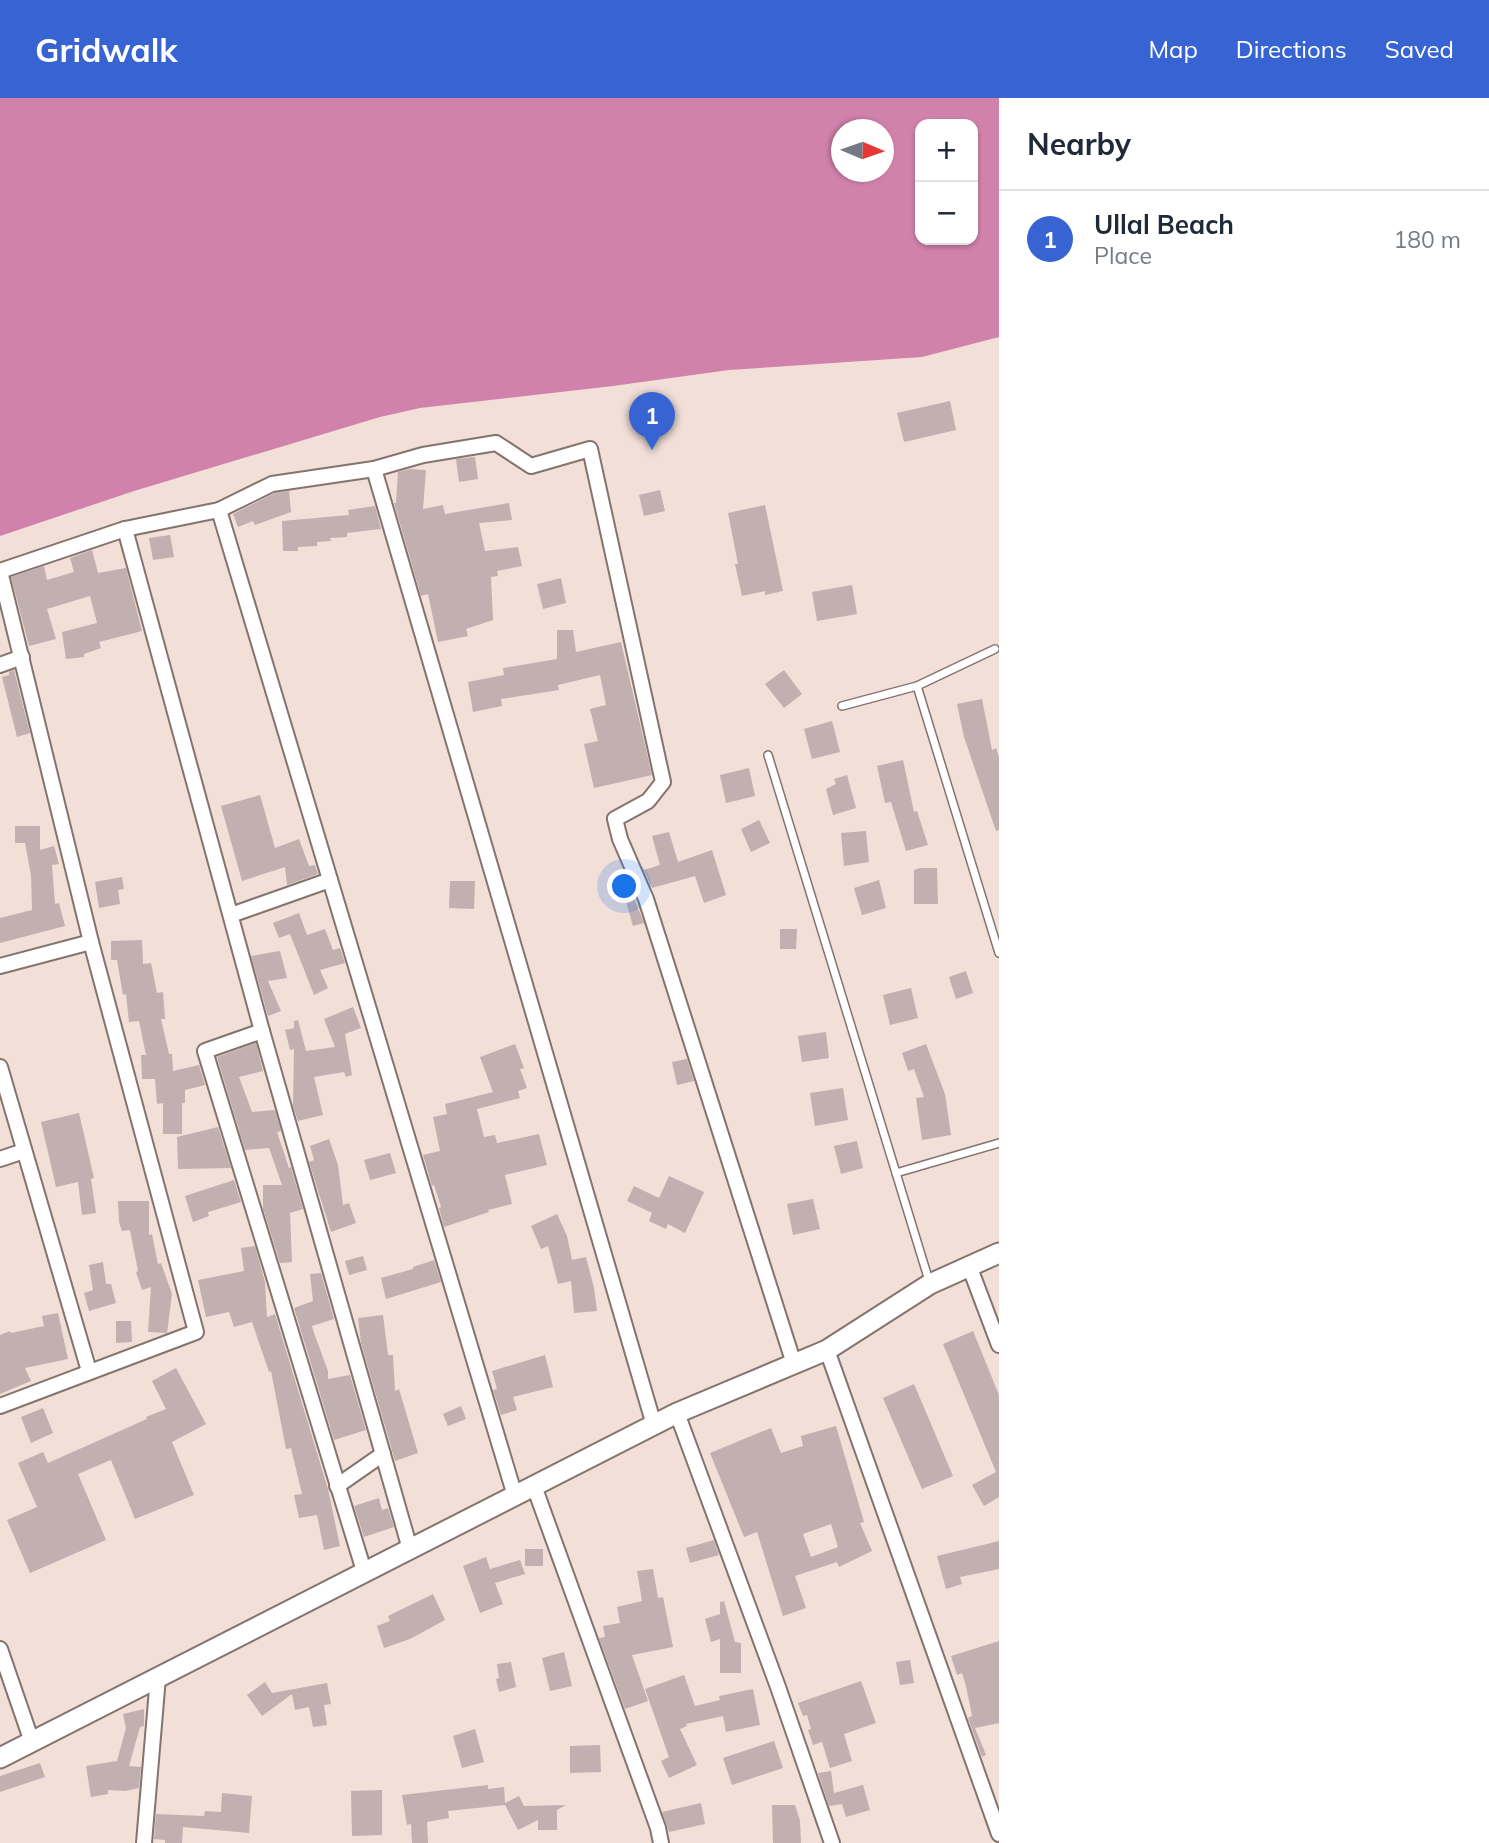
<!DOCTYPE html>
<html lang="en">
<head>
<meta charset="utf-8">
<style>
	body { margin:0; font-family:Mulish,sans-serif; background:#f6f6f7; color:#1f2937 }
	.controls { position:absolute; right:21px; top:21px; display:grid; overflow:hidden; border-radius:14px; box-shadow:0 2px 5px #0004 }
	.controls button { width:63px; height:63px; display:grid; place-items:center; padding:0; border:0; border-bottom:2px solid #e0e1e3; background:#fff; color:#1f2937; font:35px sans-serif }
	.compass { position:absolute; left:831px; top:21px; width:63px; height:63px; border-radius:50%; background:#fff; box-shadow:0 2px 5px #0004; rotate:92deg }
	.you { position:absolute; left:625px; top:789px; width:24px; height:24px; margin:-18px; border:5px solid #fff; border-radius:50%; background:#1a73e8; box-shadow:0 0 0 10px #1a73e833 }
	.badge { display:grid; place-items:center; width:46px; height:46px; border-radius:50%; background:#3763d3; color:#fff; font-size:23px; font-weight:700 }
	.pin { position:absolute; translate:-50% -58px; filter:drop-shadow(0 2px 4px #0008) }
	.pin::after { content:''; position:absolute; top:37px; width:24px; height:21px; background:inherit; clip-path:polygon(0 0,100% 0,50% 100%) }
	.list { margin:0; padding:0; list-style:none }
	h2 { display:flex; justify-content:space-between; align-items:center; height:91px; margin:0; padding:0 28px; font-size:30px }
	h2 small { font-size:23px; font-weight:400; color:#747a83 }
	.list li { display:grid; grid-template-columns:46px 1fr auto; gap:21px; align-items:center; box-sizing:border-box; height:98px; padding:0 28px; border-top:2px solid #e0e1e3 }
	.list b { display:block; font-size:26px; white-space:nowrap }
	.list p { margin:0; font-size:23px; white-space:nowrap; color:#747a83 }
	.list em { font-size:23px; font-style:normal; color:#747a83 }
	.map { position:relative; flex:none; width:999px; height:1745px; overflow:hidden }
	header { display:flex; align-items:center; gap:42px; box-sizing:border-box; height:98px; padding:0 35px; background:#3763d3; color:#fff }
	header strong { font-size:33px }
	nav { display:flex; gap:38px; margin-inline-start:auto; font-size:24px }
	main { display:flex }
	aside { flex:1; background:#fff }
	.map>svg:first-child { display:block }
</style>
</head>
<body>
<header>
<strong>Gridwalk</strong>
<nav><a>Map</a><a>Directions</a><a>Saved</a></nav>
</header>
<main>
<div class="map">
<svg width="999" height="1745" viewBox="0 0 999 1745">
	<rect width="100%" height="100%" fill="#f1dfd8"/>
	<!-- water -->
	<path fill="#d182ab" fill-rule="evenodd" d="M0,0h999v239l-77,20 -193,13 -116,16 -193,22 -40,9 -246,74 -134,45zM920,26h53v116h-53zM842,32h42v42h-42z"/>
	<!-- building -->
	<g fill="#c2afb0" fill-rule="evenodd">
		<polygon points="950,303 956,332 904,344 897,315"/>
		<polygon points="475,359 478,381 459,384 456,361"/>
		<polygon points="410,371 426,372 423,411 443,407 445,416 509,405 512,422 479,425 485,453 518,449 522,468 497,473 498,478 491,479 493,522 466,531 468,538 438,544 428,496 421,498 394,405 396,405 398,374"/>
		<polygon points="660,392 665,413 644,418 639,397"/>
		<polygon points="289,393 291,414 255,427 253,423 238,429 233,416 275,395"/>
		<polygon points="765,407 783,493 765,497 765,493 742,498 735,466 738,466 728,415"/>
		<polygon points="375,408 381,431 347,435 347,439 330,440 331,443 317,444 317,448 298,449 298,453 283,453 282,423 349,417 348,412"/>
		<polygon points="170,437 174,459 153,462 149,440"/>
		<polygon points="92,452 98,475 126,470 142,533 99,544 101,550 84,556 84,559 66,561 62,534 97,525 90,498 47,511 56,541 29,548 11,479 44,468 47,482 74,474 70,460"/>
		<polygon points="561,480 566,505 543,511 537,486"/>
		<polygon points="852,487 857,516 817,523 812,494"/>
		<polygon points="557,532 573,532 576,554 621,544 652,677 594,690 584,646 598,643 590,611 606,607 600,577 558,587 559,592 501,601 502,608 473,614 468,584 504,577 503,570 557,561"/>
		<polygon points="14,572 30,635 17,639 2,579 9,577 9,574"/>
		<polygon points="784,572 802,596 784,610 765,586"/>
		<polygon points="982,601 992,652 996,650 999,659 999,732 996,733 964,639 957,606"/>
		<polygon points="832,623 840,654 812,661 804,631"/>
		<polygon points="903,662 914,714 917,713 928,747 906,753 891,704 885,705 877,668"/>
		<polygon points="749,670 755,698 726,705 720,677"/>
		<polygon points="847,677 856,710 833,717 826,691 836,686 834,681"/>
		<polygon points="260,697 275,750 299,741 309,768 315,767 318,776 287,787 285,769 242,783 221,708"/>
		<polygon points="759,722 770,745 751,754 741,731"/>
		<polygon points="15,728 40,728 40,752 54,748 59,766 52,767 55,806 59,805 65,828 0,845 0,820 32,812 31,777 25,745 15,745"/>
		<polygon points="866,733 869,764 844,768 841,735"/>
		<polygon points="669,734 678,764 712,752 726,797 704,805 695,778 652,790 644,772 660,767 652,738"/>
		<polygon points="920,770 937,770 938,806 914,806 914,772"/>
		<polygon points="625,778 644,825 633,828 619,779"/>
		<polygon points="122,779 124,791 118,792 120,806 99,810 95,784"/>
		<polygon points="879,782 886,810 862,817 854,790"/>
		<polygon points="450,783 475,783 474,811 449,810"/>
		<polygon points="299,815 307,837 325,831 333,852 340,850 345,865 320,872 328,890 314,897 290,836 279,840 273,825"/>
		<polygon points="780,831 797,831 796,851 780,851"/>
		<polygon points="142,842 143,866 151,865 157,895 163,894 165,921 161,921 169,956 172,956 173,973 199,967 205,987 185,992 185,1005 182,1005 182,1036 163,1036 163,1005 157,1006 155,981 142,981 141,957 146,957 139,923 129,924 126,896 123,897 117,862 111,862 111,843"/>
		<polygon points="280,853 287,880 268,883 281,913 268,918 251,858"/>
		<polygon points="966,873 973,895 956,901 949,879"/>
		<polygon points="911,890 918,920 890,927 883,897"/>
		<polygon points="353,909 361,930 345,936 352,977 346,979 344,974 314,979 323,1017 298,1023 293,1008 294,951 290,952 285,932 294,930 294,923 298,922 306,953 335,949 324,921"/>
		<polygon points="826,934 829,960 802,964 798,938"/>
		<polygon points="256,945 263,973 239,979 252,1014 275,1012 281,1033 277,1034 289,1070 291,1069 303,1111 290,1115 292,1164 280,1165 263,1111 263,1087 282,1087 269,1050 245,1052 217,959"/>
		<polygon points="515,946 524,970 520,971 527,990 518,993 520,1000 477,1011 484,1039 495,1037 497,1045 539,1036 547,1067 505,1077 512,1106 488,1112 489,1114 444,1129 439,1110 441,1109 434,1087 432,1088 423,1057 440,1053 433,1019 447,1016 445,1006 493,994 480,959"/>
		<polygon points="926,946 945,996 951,1037 922,1042 916,1000 924,999 914,971 908,973 902,955"/>
		<polygon points="687,961 694,983 677,987 672,964"/>
		<polygon points="843,990 848,1022 815,1028 810,995"/>
		<polygon points="79,1015 94,1080 91,1081 96,1115 82,1117 78,1084 56,1089 41,1024"/>
		<polygon points="218,1029 231,1070 178,1071 177,1039"/>
		<polygon points="329,1041 338,1067 343,1107 349,1105 356,1125 331,1134 309,1064 314,1062 310,1048"/>
		<polygon points="857,1043 863,1070 841,1076 834,1048"/>
		<polygon points="390,1055 396,1075 370,1082 364,1062"/>
		<polygon points="669,1078 704,1094 685,1135 668,1126 666,1131 649,1123 652,1115 627,1103 634,1088 659,1100"/>
		<polygon points="234,1082 241,1104 208,1114 209,1118 193,1124 185,1098"/>
		<polygon points="813,1101 820,1131 793,1137 787,1106"/>
		<polygon points="118,1103 149,1103 149,1137 152,1136 158,1166 161,1165 172,1196 167,1235 148,1234 151,1189 142,1192 136,1174 138,1173 130,1132 122,1133 119,1124"/>
		<polygon points="557,1116 567,1138 572,1162 586,1159 594,1190 597,1213 574,1215 571,1183 558,1186 548,1148 541,1151 531,1128"/>
		<polygon points="255,1148 265,1184 267,1219 275,1216 328,1391 340,1448 324,1452 317,1417 299,1420 294,1397 302,1396 291,1350 286,1351 271,1273 269,1274 252,1224 234,1229 229,1214 206,1219 198,1182 244,1173 241,1150"/>
		<polygon points="363,1158 367,1172 349,1177 345,1163"/>
		<polygon points="434,1162 441,1184 386,1201 381,1180 413,1171 413,1169"/>
		<polygon points="103,1164 106,1186 111,1186 116,1205 89,1213 84,1195 93,1192 89,1167"/>
		<polygon points="321,1175 334,1221 312,1228 314,1235 328,1273 328,1281 350,1277 366,1332 334,1342 294,1210 313,1203 310,1176"/>
		<polygon points="58,1215 68,1261 25,1270 31,1283 0,1296 0,1237 10,1233 11,1235 44,1228 42,1218"/>
		<polygon points="383,1217 388,1257 393,1257 395,1293 399,1291 418,1355 395,1363 361,1245 358,1220"/>
		<polygon points="116,1223 131,1223 132,1244 116,1245"/>
		<polygon points="973,1233 999,1297 999,1399 984,1408 972,1387 996,1374 943,1246"/>
		<polygon points="545,1257 553,1289 513,1299 517,1312 501,1317 493,1292 497,1291 492,1273"/>
		<polygon points="176,1270 206,1326 172,1344 194,1397 135,1421 111,1362 78,1376 106,1442 30,1475 7,1422 37,1409 18,1365 43,1354 48,1365 147,1321 146,1319 166,1311 152,1283"/>
		<polygon points="914,1286 953,1378 922,1391 883,1300"/>
		<polygon points="461,1308 466,1321 448,1328 443,1316"/>
		<polygon points="43,1310 53,1335 31,1345 21,1319"/>
		<path d="M836,1328l28,96 -4,1 12,28 -33,16 -2,-5 -42,14 11,32 -23,8 -26,-84 -13,5 -34,-84 61,-25 10,25 22,-7 -2,-10zM831,1426l7,23 -27,10 -8,-23z"/>
		<polygon points="379,1400 382,1412 388,1410 394,1429 364,1439 354,1408"/>
		<polygon points="714,1442 719,1457 690,1465 686,1450"/>
		<polygon points="999,1443 999,1471 960,1479 962,1486 946,1491 937,1458"/>
		<rect x="525" y="1451" width="18" height="17"/>
		<polygon points="486,1459 490,1471 520,1462 525,1476 495,1485 503,1506 480,1515 463,1468"/>
		<polygon points="653,1471 658,1500 663,1499 673,1549 632,1557 648,1603 625,1611 599,1540 605,1539 603,1528 620,1525 617,1509 642,1503 637,1473"/>
		<polygon points="433,1496 445,1522 410,1541 384,1550 377,1528 390,1523 388,1518"/>
		<polygon points="724,1503 735,1544 741,1545 741,1575 720,1575 720,1541 711,1544 705,1521 720,1516 720,1504"/>
		<polygon points="999,1543 999,1625 975,1630 986,1657 982,1659 968,1620 972,1618 966,1588 962,1575 957,1577 951,1558"/>
		<polygon points="564,1554 572,1588 550,1593 542,1560"/>
		<polygon points="910,1562 914,1585 900,1587 896,1564"/>
		<polygon points="511,1564 516,1589 499,1594 496,1581 499,1580 497,1566"/>
		<polygon points="684,1577 695,1608 720,1602 719,1598 753,1591 760,1627 726,1634 723,1618 686,1626 687,1628 680,1631 697,1667 669,1680 661,1663 669,1659 645,1591"/>
		<polygon points="861,1583 876,1625 844,1636 852,1663 830,1670 822,1644 813,1647 808,1632 811,1631 807,1617 803,1618 798,1605"/>
		<polygon points="265,1584 272,1595 327,1585 331,1606 324,1607 327,1627 313,1629 309,1609 295,1612 292,1596 262,1618 247,1597"/>
		<polygon points="144,1611 144,1628 140,1629 129,1668 141,1669 139,1690 125,1693 108,1692 108,1696 91,1699 86,1668 117,1663 126,1630 123,1616"/>
		<polygon points="475,1631 484,1664 462,1670 453,1638"/>
		<polygon points="774,1643 783,1670 732,1687 723,1660"/>
		<polygon points="600,1647 601,1674 570,1675 570,1648"/>
		<polygon points="40,1665 45,1679 0,1694 0,1678"/>
		<polygon points="831,1673 834,1695 863,1687 870,1712 846,1719 842,1706 829,1708 818,1675"/>
		<polygon points="488,1687 488,1691 504,1689 505,1705 519,1698 524,1708 566,1707 557,1712 557,1732 538,1732 538,1722 518,1732 505,1707 448,1713 449,1720 427,1724 428,1745 412,1745 411,1726 407,1727 402,1697"/>
		<polygon points="382,1692 382,1737 352,1738 351,1693"/>
		<polygon points="222,1695 252,1698 249,1735 183,1729 182,1745 165,1745 165,1742 154,1741 156,1716 204,1718 205,1713 221,1714"/>
		<polygon points="701,1705 705,1726 669,1734 662,1714"/>
		<polygon points="772,1707 795,1707 800,1723 801,1745 773,1745"/>
	</g>
	<g fill="none" stroke-linecap="round" stroke-linejoin="round">
		<!-- lane casing -->
		<g stroke="#84746e" stroke-width="10">
			<g id="lane">
				<polyline points="917,588 999,855"/>
				<polyline points="842,608 917,588 995,551"/>
				<polyline points="768,657 930,1186"/>
				<polyline points="896,1075 999,1045"/>
			</g>
		</g>
		<!-- street casing -->
		<g stroke="#84746e" stroke-width="18">
			<g id="street">
				<polyline points="374,371 654,1327"/>
				<polyline points="219,412 515,1398"/>
				<polyline points="125,431 262,933 410,1451"/>
				<polyline points="0,567 22,559"/>
				<polyline points="231,817 330,782"/>
				<polyline points="0,868 91,844"/>
				<polyline points="262,933 205,953 364,1473"/>
				<polyline points="0,969 89,1273"/>
				<polyline points="0,1061 24,1053"/>
				<polyline points="970,1170 999,1247"/>
				<polyline points="827,1252 999,1736"/>
				<polyline points="0,1308 196,1234 91,844 0,473 125,431 219,412 272,386 374,371 423,357 496,345 531,368 590,351 663,684 648,703 615,721 620,741 646,801 794,1266"/>
				<polyline points="677,1315 778,1589 832,1745"/>
				<polyline points="337,1388 383,1356"/>
				<polyline points="534,1388 658,1730 661,1745"/>
				<polyline points="0,1551 32,1644"/>
				<polyline points="144,1745 158,1579"/>
			</g>
		</g>
		<!-- secondary casing -->
		<g stroke="#84746e" stroke-width="23">
			<polyline id="secondary" points="0,1660 677,1315 827,1252 930,1186 999,1155"/>
		</g>
		<!-- lane -->
		<use href="#lane" stroke="#fff" stroke-width="7"/>
		<!-- street -->
		<use href="#street" stroke="#fff" stroke-width="14"/>
		<!-- secondary -->
		<use href="#secondary" stroke="#fff" stroke-width="19"/>
	</g>
</svg>
<div class="controls">
<button>+</button>
<button>−</button>
</div>
<svg class="compass" viewBox="-18 -18 36 36"><path d="M0-13l5 13h-10z" fill="#e53935"/><path d="M0 13l5-13h-10z" fill="#747a83"/></svg>
<div class="you"></div>
<div class="pin badge" style="left:652px;top:352px">1</div>
</div>
<aside>
<h2>Nearby<small></small></h2>
<ul class="list">
<li><span class="badge">1</span><div><b>Ullal Beach</b><p>Place</p></div><em>180 m</em></li>
</ul>
</aside>
</main>
</body>
</html>
